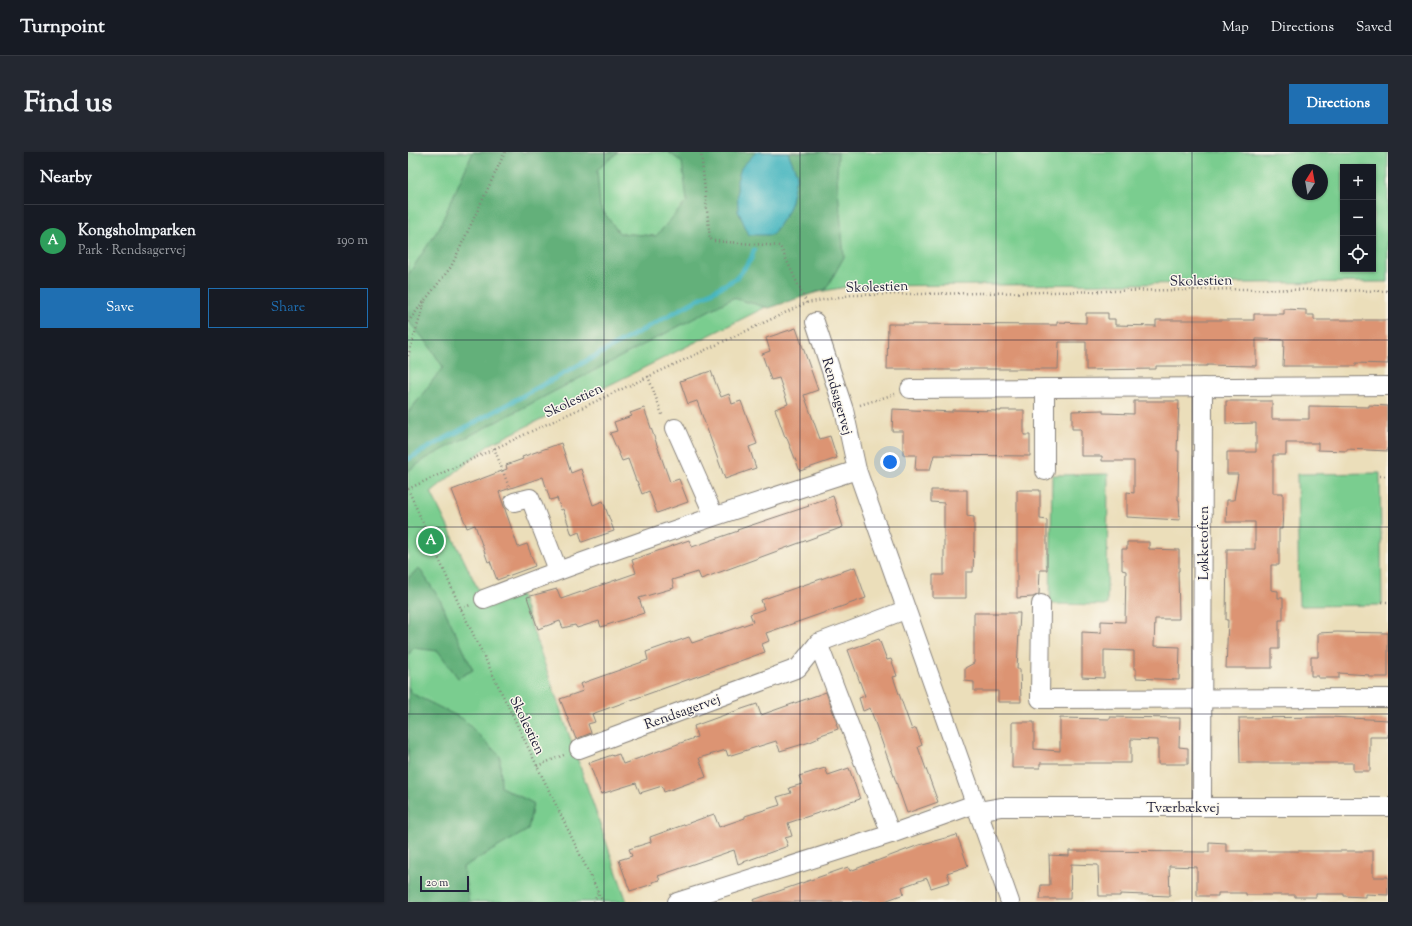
<!DOCTYPE html>
<html lang="en">
<head>
<meta charset="utf-8">
<style>
	body { margin:0; font-family:"Sorts Mill Goudy",serif; background:#242831; color:#f1f3f6 }
	.controls { position:absolute; right:12px; top:12px; display:grid; overflow:hidden; border-radius:0px; box-shadow:0 1px 3px #0004 }
	.controls button { width:36px; height:36px; display:grid; place-items:center; padding:0; border:0; border-bottom:1px solid #363941; background:#171b24; color:#f1f3f6; font:20px sans-serif }
	.compass { position:absolute; left:884px; top:12px; width:36px; height:36px; border-radius:50%; background:#171b24; box-shadow:0 1px 3px #0004; rotate:11deg }
	.scale { position:absolute; left:12px; bottom:10px; width:49px; box-sizing:border-box; padding-left:4px; border:2px solid #22223b; border-top:0; font-size:11px; line-height:14px; white-space:nowrap; color:#22223b; -webkit-text-stroke:3px #fbf7ec; paint-order:stroke }
	.you { position:absolute; left:482px; top:310px; width:14px; height:14px; margin:-10px; border:3px solid #fff; border-radius:50%; background:#1a73e8; box-shadow:0 0 0 6px #1a73e833 }
	.badge { display:grid; place-items:center; width:26px; height:26px; border-radius:50%; background:#1f6fb2; color:#fff; font-size:13px; font-weight:700 }
	.pin { position:absolute; translate:-50% -50%; border:2px solid #fff; box-shadow:0 1px 4px #0006 }
	.list { margin:0; padding:0; list-style:none }
	h2 { display:flex; justify-content:space-between; align-items:center; height:52px; margin:0; padding:0 16px; font-size:17px }
	h2 small { font-size:13px; font-weight:400; color:#9ea1a6 }
	.list li { display:grid; grid-template-columns:26px 1fr auto; gap:12px; align-items:center; box-sizing:border-box; height:72px; padding:0 16px; border-top:1px solid #363941 }
	.list b { display:block; font-size:15px; white-space:nowrap }
	.list p { margin:0; font-size:13px; white-space:nowrap; color:#9ea1a6 }
	.list em { font-size:13px; font-style:normal; color:#9ea1a6 }
	.actions { display:flex; gap:8px; padding:12px 16px }
	.actions a { flex:1; padding:9px 0; border:1px solid #1f6fb2; border-radius:0px; text-align:center; font-size:14px; color:#1f6fb2 }
	.actions .main { background:#1f6fb2; color:#fff }
	.icon { flex:none; width:22px; height:22px; fill:none; stroke:currentColor; stroke-width:2; stroke-linecap:round; stroke-linejoin:round }
	.map { position:relative; flex:none; width:980px; height:750px; overflow:hidden; border-radius:0px }
	header { display:flex; align-items:center; gap:24px; box-sizing:border-box; height:56px; padding:0 20px; background:#171b24; border-bottom:1px solid #363941 }
	header strong { font-size:19px }
	nav { display:flex; gap:22px; margin-inline-start:auto; font-size:14px }
	.intro { display:flex; align-items:center; justify-content:space-between; box-sizing:border-box; height:96px; padding:0 24px }
	h1 { margin:0; font-size:28px }
	.button { padding:10px 18px; border-radius:0px; background:#1f6fb2; color:#fff; font-size:14px; font-weight:700 }
	main { display:flex; gap:24px; padding:0 24px }
	aside { flex:1; background:#171b24; border-radius:0px; box-shadow:0 1px 3px #0004 }
	.map>svg:first-child { display:block }
</style>
</head>
<body>
<header>
<strong>Turnpoint</strong>
<nav><a>Map</a><a>Directions</a><a>Saved</a></nav>
</header>
<div class="intro"><h1>Find us</h1><a class="button">Directions</a></div>
<main>
<aside>
<h2>Nearby<small></small></h2>
<ul class="list">
<li><span class="badge" style="background:#2e9e5b">A</span><div><b>Kongsholmparken</b><p>Park · Rendsagervej</p></div><em>190 m</em></li>
</ul>
<div class="actions"><a class="main">Save</a><a>Share</a></div>
</aside>
<div class="map">
<svg width="980" height="750" viewBox="0 0 980 750">
	<rect width="100%" height="100%" fill="#fbf7ec"/>
	<filter id="ink" filterUnits="userSpaceOnUse"><feTurbulence type="fractalNoise" baseFrequency=".025" numOctaves="2"/><feDisplacementMap in="SourceGraphic" scale="8" xChannelSelector="R" yChannelSelector="G"/><feConvolveMatrix kernelMatrix="1 2 1 2 8 2 1 2 1" color-interpolation-filters="sRGB"/></filter>
	<filter id="wash" filterUnits="userSpaceOnUse"><feTurbulence type="fractalNoise" baseFrequency=".012" numOctaves="4" result="noise"/><feDisplacementMap in="SourceGraphic" scale="16" xChannelSelector="R" yChannelSelector="G"/><feGaussianBlur stdDeviation="0.9" result="paint"/><feColorMatrix in="noise" values="0 0 0 0 0 0 0 0 0 0 0 0 0 0 0 0 0 1.4 0 .05"/><feComposite in="paint" operator="in"/></filter>
	<g filter="url(#wash)">
		<rect width="100%" height="100%" fill="#ebdeba"/>
		<!-- green -->
		<g fill="#7acd8f" stroke="#4e7865" fill-rule="evenodd">
			<path d="M0,0h980v130l-537,4 -69,13 -293,146 -58,47 47,97 41,1 108,312h-219zM935,15h30v102h-30zM890,18h24v24h-24z"/>
			<polygon points="972,321 974,453 891,454 889,322"/>
			<polygon points="700,322 699,453 642,452 644,323"/>
		</g>
		<!-- forest -->
		<g fill="#63b07a" stroke="#42695a">
			<polygon points="65,0 210,0 189,18 192,55 211,81 248,84 279,49 274,10 260,0 430,0 429,25 436,105 418,137 361,156 325,146 19,306 0,319 0,261 35,215 18,189 0,169 0,123 31,76"/>
			<polygon points="11,416 31,446 65,518 50,526 30,499 5,496 0,504 0,426"/>
			<polygon points="0,535 5,542 55,567 92,604 93,635 125,651 120,678 55,715 61,750 0,750"/>
		</g>
		<!-- water -->
		<polygon fill="#47b6bf" stroke="#346c7d" points="348,0 380,0 389,22 381,58 364,83 341,83 330,59 329,29 333,16"/>
		<g fill="none" stroke-linecap="round" stroke-linejoin="round">
			<!-- stream -->
			<polyline stroke="#47b6bf" stroke-width="5" points="0,307 329,126 343,107 346,98"/>
		</g>
		<g id="blocks">
			<!-- building -->
			<g fill="#dc9473">
				<polygon points="876,157 898,158 898,163 906,163 906,168 980,168 980,212 948,211 948,214 875,214 876,188 848,187 848,214 799,213 799,214 748,214 748,217 678,218 678,190 651,190 650,217 551,217 551,218 529,218 529,217 479,217 480,172 649,173 649,170 678,171 678,161 700,161 700,167 707,167 707,173 748,174 748,168 846,168 846,162 876,162"/>
				<polygon points="388,176 410,238 396,243 412,287 422,284 429,306 392,319 378,284 377,285 367,257 380,252 371,226 363,228 354,202 362,199 358,186"/>
				<polygon points="303,219 313,245 321,242 324,252 333,249 349,292 341,295 348,316 317,327 289,249 280,252 272,229"/>
				<polygon points="726,249 771,249 769,299 771,299 770,348 771,348 772,368 719,365 719,340 726,341 726,309 694,309 694,304 673,304 673,277 664,277 664,259 695,258 695,261 726,262"/>
				<polygon points="818,249 864,249 864,267 901,267 901,254 961,255 961,253 980,254 980,299 939,297 939,299 910,298 910,291 878,291 878,303 865,303 865,341 875,341 875,359 874,377 871,377 871,413 863,413 863,438 870,439 870,446 875,446 875,468 871,468 871,497 864,497 864,516 818,516 820,468 818,468 819,397 847,397 847,370 818,370 819,348 826,348 830,322 819,322 819,300 848,300 848,271 818,272"/>
				<polygon points="236,256 262,330 271,327 280,350 249,361 241,339 234,342 229,329 228,329 220,307 214,309 202,281 209,279 206,270 224,264 222,261"/>
				<polygon points="485,257 544,260 544,258 593,259 593,258 616,258 616,283 622,283 622,304 526,303 522,318 507,318 508,303 495,303 495,279 484,279"/>
				<polygon points="153,291 163,321 173,317 185,353 195,349 206,379 174,390 171,380 164,383 155,357 153,358 149,346 142,348 135,325 91,340 110,395 119,392 127,414 89,428 82,409 80,410 67,373 59,376 44,338 99,317 98,313 115,307 114,305"/>
				<polygon points="523,338 559,338 559,364 566,365 566,392 565,420 558,420 558,446 525,446 525,423 536,423 536,351 523,350"/>
				<polygon points="609,338 632,338 632,367 639,368 639,418 632,418 631,442 625,445 609,446"/>
				<polygon points="425,344 435,375 293,427 290,420 264,428 266,436 231,446 236,461 193,475 191,469 169,476 167,473 155,476 152,469 130,477 119,445 149,437 153,447 228,421 224,408 281,388 284,395 330,379 329,378 401,354 400,353"/>
				<polygon points="719,390 741,390 741,397 771,398 771,419 770,419 771,467 747,467 746,494 772,495 771,528 728,526 728,517 726,517 726,499 696,498 696,526 674,525 674,480 693,481 693,469 717,470 718,419 714,418 714,397 719,397"/>
				<polygon points="447,415 458,446 358,481 361,489 354,492 357,500 184,562 187,570 180,572 183,581 168,587 152,547 175,539 172,532 240,508 238,500 281,485 284,491 345,470 342,462 356,457 353,448"/>
				<polygon points="566,461 612,461 609,517 612,517 613,550 590,550 590,539 566,539 566,530 557,529 557,516 566,511"/>
				<polygon points="929,480 980,481 980,525 961,525 961,523 931,521 931,526 910,526 910,524 903,524 903,505 910,505 910,481"/>
				<polygon points="471,487 479,508 483,507 486,515 489,524 485,525 504,578 508,576 514,593 510,595 530,650 499,661 462,556 455,559 451,546 457,544 440,498"/>
				<polygon points="418,540 429,571 428,572 430,577 410,584 411,586 402,590 372,599 368,589 320,604 318,598 291,606 298,625 256,640 254,634 232,641 228,631 193,642 181,611 204,603 205,604 211,602 215,612 289,585 286,574 319,562 349,552 353,563"/>
				<polygon points="702,565 772,566 771,595 780,596 780,612 750,612 750,588 723,587 723,611 632,611 632,616 604,616 604,570 626,570 626,597 652,599 652,566 702,567"/>
				<polygon points="922,565 980,568 980,585 962,585 962,619 945,619 945,611 832,611 831,566"/>
				<polygon points="417,616 420,623 441,616 452,647 380,671 384,684 377,686 380,694 330,712 326,698 250,724 252,728 244,730 245,732 222,739 211,708 224,704 221,697 243,690 242,685 306,662 311,675 337,666 337,664 372,653 369,645 383,641 381,636 394,632 391,624"/>
				<polygon points="549,683 560,714 539,721 542,730 523,736 519,726 494,735 496,742 474,750 346,750 345,748 440,715 442,719 511,693"/>
				<polygon points="801,690 818,691 818,699 965,699 965,725 980,725 980,743 957,742 957,745 936,744 936,742 908,742 908,745 887,745 887,743 838,743 838,741 810,741 810,744 789,744 789,715 761,714 762,744 712,742 712,744 691,744 690,713 663,712 662,747 632,747 633,733 642,733 641,703 661,704 661,699 801,700"/>
			</g>
		</g>
	</g>
	<g filter="url(#ink)">
		<use href="#blocks" fill-opacity="0" stroke="#86807a" stroke-width="1"/>
		<g fill="none" stroke-linecap="round" stroke-linejoin="round">
			<!-- minor casing -->
			<g stroke="#86807a" stroke-width="20">
				<g id="minor">
					<polyline points="637,236 637,319"/>
					<polyline points="502,237 980,234"/>
					<polyline points="267,276 306,364"/>
					<path d="M449,318c50,144 103,288 153,432"/>
					<polyline points="106,350 122,346 150,418"/>
					<path d="M76,447c123,-48 248,-89 373,-129l-13,-60 -29,-88"/>
					<polyline points="633,452 632,547 980,546"/>
					<polyline points="410,491 483,682"/>
					<polyline points="171,597 390,516 410,491 497,458"/>
					<polyline points="794,655 795,235"/>
					<polyline points="570,659 593,655 980,655"/>
					<polyline points="269,750 483,682 567,652"/>
				</g>
			</g>
			<!-- path -->
			<g stroke="#86807a" stroke-width="2.5" stroke-dasharray="1 3" stroke-linecap="butt">
				<polyline points="293,0 302,87 306,89 372,94 399,152"/>
				<polyline points="0,170 43,115 97,0"/>
				<polyline points="0,204 17,149"/>
				<polyline points="240,224 255,265"/>
				<polyline points="452,253 487,242"/>
				<polyline points="86,296 101,335"/>
				<polyline points="972,324 980,324"/>
				<polyline points="0,337 398,151 443,143 837,137 980,139"/>
				<polyline points="0,337 53,457 195,750"/>
				<polyline points="974,450 980,450"/>
				<polyline points="53,457 62,453"/>
				<polyline points="129,614 156,603"/>
				<polyline points="186,750 190,740"/>
			</g>
			<!-- minor -->
			<use href="#minor" stroke="#fff" stroke-width="18"/>
		</g>
	</g>
	<!-- grid -->
	<path fill="none" stroke="#22223b" stroke-width="1" stroke-opacity="0.55" d="M196,0v750M392,0v750M588,0v750M784,0v750M0,188h980M0,375h980M0,562h980"/>
	<g text-anchor="middle" stroke-width="3" stroke-linejoin="round" paint-order="stroke">
		<!-- street labels -->
		<g font-size="14" fill="#22223b" stroke="#fbf7ec">
			<text transform="translate(793 128) rotate(-1)" y="5">Skolestien</text>
			<text transform="translate(469 134) rotate(-2)" y="5">Skolestien</text>
			<text transform="translate(430 244) rotate(74)" y="5">Rendsagervej</text>
			<text transform="translate(165 248) rotate(-25)" y="5">Skolestien</text>
			<text transform="translate(795 391) rotate(-90)" y="5">Løkketoften</text>
			<text transform="translate(274 559) rotate(-20)" y="5">Rendsagervej</text>
			<text transform="translate(120 573) rotate(64)" y="5">Skolestien</text>
			<text x="775" y="660">Tværbækvej</text>
		</g>
	</g>
</svg>
<div class="controls">
<button>+</button>
<button>−</button>
<button><svg class="icon" aria-label="locate" viewBox="0 0 24 24"><circle cx="12" cy="12" r="6"/><path d="M12 2v4M12 18v4M2 12h4M18 12h4"/></svg></button>
</div>
<svg class="compass" viewBox="-18 -18 36 36"><path d="M0-13l5 13h-10z" fill="#e53935"/><path d="M0 13l5-13h-10z" fill="#9ea1a6"/></svg>
<div class="scale">20 m</div>
<div class="you"></div>
<div class="pin badge" style="left:23px;top:389px;background:#2e9e5b">A</div>
</div>
</main>
</body>
</html>
